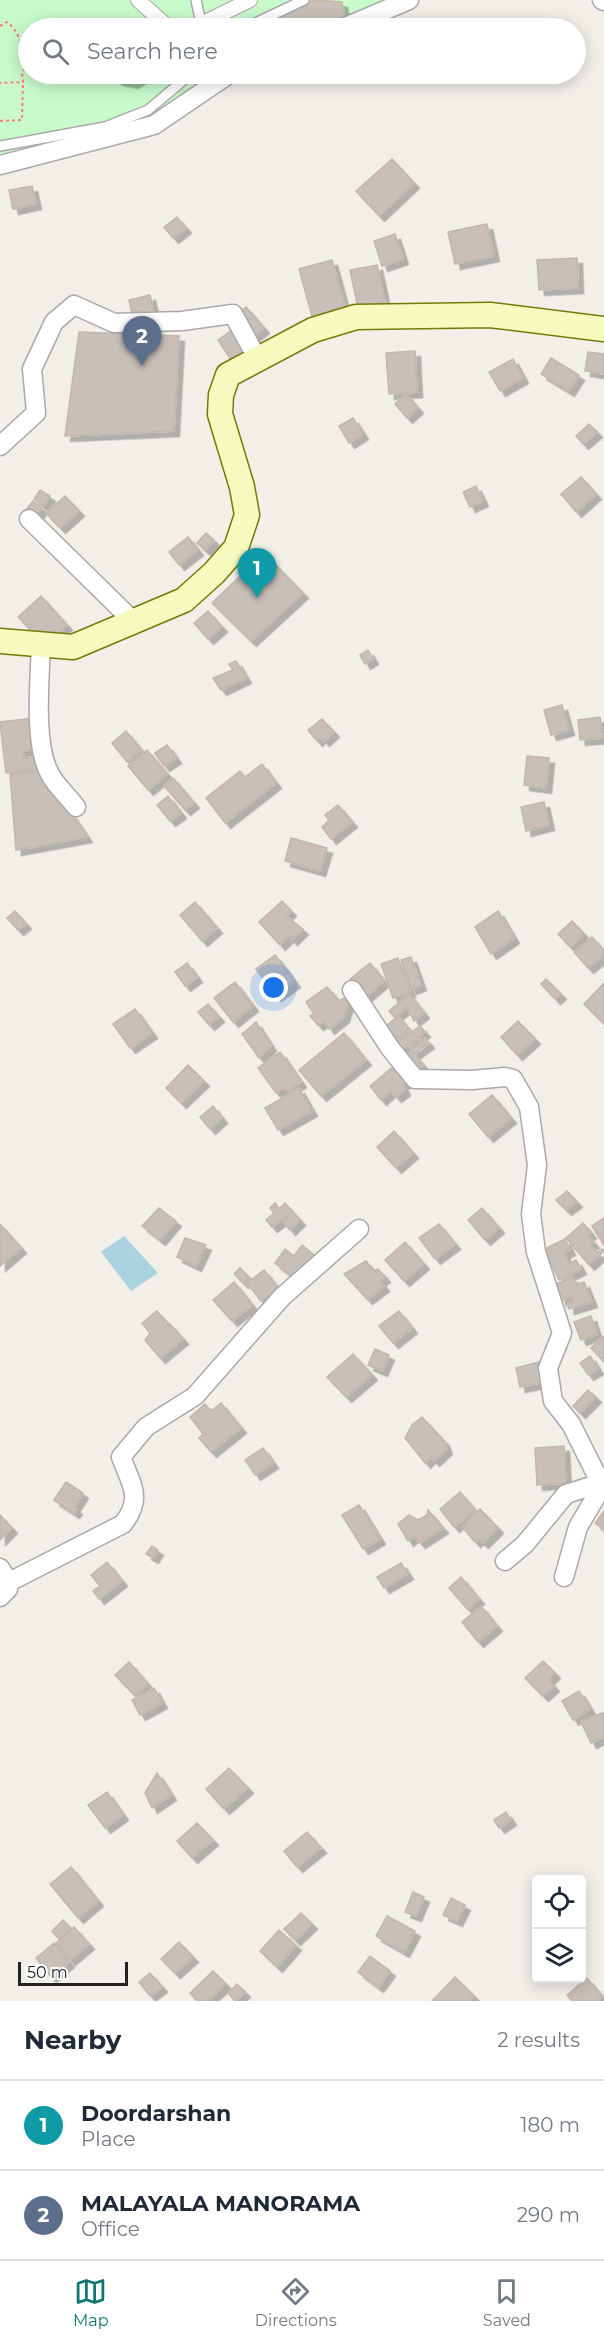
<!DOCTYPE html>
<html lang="en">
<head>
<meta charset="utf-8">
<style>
	body { margin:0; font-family:Montserrat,sans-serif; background:#f2f2f3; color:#1f2937 }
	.controls { position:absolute; right:18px; bottom:18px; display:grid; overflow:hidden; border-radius:6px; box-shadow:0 3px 15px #0003 }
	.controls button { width:54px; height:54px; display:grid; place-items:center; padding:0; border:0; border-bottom:2px solid #e0e1e3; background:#fff; color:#1f2937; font:30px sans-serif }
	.scale { position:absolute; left:18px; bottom:15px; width:110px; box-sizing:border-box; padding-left:6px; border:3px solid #222; border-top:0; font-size:16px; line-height:21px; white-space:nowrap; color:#222; -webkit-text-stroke:4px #fff; paint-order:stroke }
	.you { position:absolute; left:274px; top:988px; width:21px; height:21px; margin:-15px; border:4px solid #fff; border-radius:50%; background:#1a73e8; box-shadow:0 0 0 9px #1a73e833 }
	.badge { display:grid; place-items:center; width:39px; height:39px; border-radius:50%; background:#0f766e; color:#fff; font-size:20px; font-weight:700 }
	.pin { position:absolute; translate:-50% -50px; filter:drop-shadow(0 2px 3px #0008) }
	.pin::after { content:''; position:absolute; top:32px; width:21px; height:18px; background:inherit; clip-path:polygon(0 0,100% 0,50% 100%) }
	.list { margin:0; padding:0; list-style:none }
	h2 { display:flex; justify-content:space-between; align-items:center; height:78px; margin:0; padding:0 24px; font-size:26px }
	h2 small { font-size:20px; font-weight:400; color:#747a83 }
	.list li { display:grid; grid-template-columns:39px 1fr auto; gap:18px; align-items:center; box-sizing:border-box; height:90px; padding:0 24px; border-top:2px solid #e0e1e3 }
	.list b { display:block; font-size:22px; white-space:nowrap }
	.list p { margin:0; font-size:20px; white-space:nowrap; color:#747a83 }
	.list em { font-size:20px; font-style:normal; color:#747a83 }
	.icon { flex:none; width:33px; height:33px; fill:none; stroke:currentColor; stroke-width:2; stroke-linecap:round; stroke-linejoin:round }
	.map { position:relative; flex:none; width:604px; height:2001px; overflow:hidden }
	.search { position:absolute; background:#fff; box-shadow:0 3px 15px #0003; left:18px; right:18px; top:18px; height:66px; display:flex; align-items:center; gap:15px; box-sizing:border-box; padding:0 21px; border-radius:33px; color:#747a83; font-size:22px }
	.sheet { height:258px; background:#fff }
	nav { display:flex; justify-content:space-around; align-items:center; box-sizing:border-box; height:84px; border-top:2px solid #e0e1e3; background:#fff; font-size:16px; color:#747a83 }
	nav a { display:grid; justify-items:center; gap:3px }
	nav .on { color:#0f766e }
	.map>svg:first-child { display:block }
</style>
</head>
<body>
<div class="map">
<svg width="604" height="2001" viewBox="0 0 604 2001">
	<defs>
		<filter id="shadow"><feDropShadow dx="5.5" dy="5.5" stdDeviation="0" flood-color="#0004"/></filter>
	</defs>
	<rect width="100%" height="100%" fill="#f2efe9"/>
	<!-- park -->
	<polygon fill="#c8facc" points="0,0 383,0 312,28 28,28 28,74 211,74 165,115 20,152 0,154"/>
	<!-- water -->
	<polygon fill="#aad3df" points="124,1236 158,1273 131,1291 101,1252"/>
	<!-- building -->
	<g fill="#c7bfb8" stroke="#c4b6ab" stroke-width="1.5" filter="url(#shadow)">
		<polygon points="314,0 342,2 344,14 331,28 254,28 255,24"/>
		<polygon points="110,74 147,74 133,83 118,80"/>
		<polygon points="392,159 414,183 379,216 356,191"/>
		<polygon points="32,186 36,204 13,209 9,190"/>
		<polygon points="177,217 186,228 173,238 164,227"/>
		<polygon points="487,224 494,256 455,264 448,232"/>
		<polygon points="395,234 403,259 382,266 374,241"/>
		<polygon points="577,258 578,288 539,290 537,260"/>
		<polygon points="332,260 346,311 313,320 299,269"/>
		<polygon points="377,265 385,302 358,308 350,270"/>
		<polygon points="150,295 154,313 133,318 129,300"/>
		<polygon points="246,307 264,328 254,336 237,315"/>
		<polygon points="232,330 248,357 235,366 218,340"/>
		<polygon points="79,332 179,336 174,431 65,436"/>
		<polygon points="415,351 417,392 389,394 386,353"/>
		<polygon points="588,352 604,354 604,374 585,371"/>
		<polygon points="551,358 579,375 569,391 541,374"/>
		<polygon points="513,359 523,378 500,391 489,372"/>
		<polygon points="406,394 418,408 407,418 395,404"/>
		<polygon points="353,418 363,434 349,443 339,426"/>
		<polygon points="589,424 597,432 583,444 576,436"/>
		<polygon points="581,477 596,494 576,512 561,494"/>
		<polygon points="476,486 483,501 470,507 463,492"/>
		<polygon points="40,490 50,496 43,506 34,499"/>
		<polygon points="65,496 79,511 60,528 46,513"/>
		<polygon points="33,501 42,508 36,517 26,510"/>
		<polygon points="206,533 214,540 205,550 197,543"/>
		<polygon points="188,537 198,550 179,565 169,552"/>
		<polygon points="264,553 303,593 251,641 212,603"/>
		<polygon points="41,596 67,625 50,641 41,631 36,636 18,617"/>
		<polygon points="208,611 222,627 208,639 194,623"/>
		<polygon points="368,650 373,659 365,664 360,655"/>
		<polygon points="236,661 246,678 221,690 213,678 233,670 229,664"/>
		<polygon points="562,705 569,730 551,735 544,710"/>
		<polygon points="600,717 603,738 580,740 578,720"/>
		<polygon points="33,718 37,749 23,751 24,758 35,757 37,769 6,773 0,722"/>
		<polygon points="322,719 334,732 324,741 321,737 317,741 308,730"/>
		<polygon points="126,731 141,750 127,762 112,743"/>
		<polygon points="167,745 176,758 164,766 155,753"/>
		<polygon points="147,750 167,774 148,790 128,766"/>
		<polygon points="527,756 549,758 546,788 524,785"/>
		<polygon points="262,764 276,783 225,823 206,798 240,771 245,777"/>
		<polygon points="42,771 87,837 16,850 10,774"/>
		<polygon points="173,778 194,803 185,810 164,786"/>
		<polygon points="168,796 181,813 170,821 157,805"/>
		<polygon points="544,802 549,825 526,831 521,807"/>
		<polygon points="338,805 352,822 331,839 322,827 329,820 325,815"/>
		<polygon points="291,838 327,848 320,871 285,861"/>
		<polygon points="282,901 291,911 286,916 303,929 292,940 289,936 280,945 259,922"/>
		<polygon points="195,902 217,928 202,941 180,915"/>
		<polygon points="15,911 26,924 18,930 7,918"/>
		<polygon points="498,911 514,938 491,954 475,927"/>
		<polygon points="572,921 584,934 570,947 558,934"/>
		<polygon points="592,937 604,951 604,955 588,968 574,952"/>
		<polygon points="275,955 295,982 276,996 256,969"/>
		<polygon points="411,957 421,985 411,989 401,960"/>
		<polygon points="398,958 410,992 393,998 381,964"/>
		<polygon points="187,963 197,977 185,986 175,972"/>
		<polygon points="370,963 384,981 365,997 350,979"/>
		<polygon points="546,979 561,994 555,999 541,984"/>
		<polygon points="235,982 253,1006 233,1022 214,998"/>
		<polygon points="604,983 604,1022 603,1023 584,1004"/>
		<polygon points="327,987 339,1001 344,998 348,1004 344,1017 329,1029 324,1021 318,1025 310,1016 314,1014 306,1002"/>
		<polygon points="409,994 424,1013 414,1021 407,1007 394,1017 389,1011"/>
		<polygon points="208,1004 219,1017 209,1025 198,1012"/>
		<polygon points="135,1009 152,1033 130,1048 113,1024"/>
		<polygon points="398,1016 409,1029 397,1039 386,1026"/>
		<polygon points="518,1021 535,1039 517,1055 501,1037"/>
		<polygon points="256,1022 271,1046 259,1058 242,1034"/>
		<polygon points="420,1026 425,1032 418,1038 413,1031"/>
		<polygon points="410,1031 417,1040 412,1044 414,1047 425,1038 429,1043 414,1054 423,1065 415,1072 403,1058 412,1050 408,1045 402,1049 397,1042"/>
		<polygon points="344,1033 366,1060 321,1096 299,1070"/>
		<polygon points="280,1052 301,1082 288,1091 285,1087 276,1093 258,1068"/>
		<polygon points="188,1065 204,1081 181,1103 166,1088"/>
		<polygon points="394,1066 407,1081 402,1085 405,1090 396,1097 391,1091 381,1100 370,1086"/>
		<polygon points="299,1088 312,1111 278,1130 265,1108"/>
		<polygon points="492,1095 511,1118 488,1137 469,1114"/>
		<polygon points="213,1106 222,1118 210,1129 200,1117"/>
		<polygon points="394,1131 413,1153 396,1168 377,1147"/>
		<polygon points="567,1191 577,1202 566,1210 556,1200"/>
		<polygon points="275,1203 279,1209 285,1203 300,1220 290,1230 283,1221 288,1218 286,1216 272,1227 266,1220 274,1213 270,1208"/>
		<polygon points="159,1208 176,1221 160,1240 142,1226"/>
		<polygon points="482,1208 499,1228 485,1240 468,1220"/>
		<polygon points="604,1218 604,1245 592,1226"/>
		<polygon points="583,1223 591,1233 588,1236 594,1243 590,1245 597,1253 602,1249 604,1251 589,1265 566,1238"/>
		<polygon points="0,1224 21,1248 0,1266"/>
		<polygon points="439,1224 455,1244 435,1259 419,1238"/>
		<polygon points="185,1238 206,1245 196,1266 177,1257"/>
		<polygon points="565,1239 570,1250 564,1253 569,1264 576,1260 581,1269 559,1280 544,1249"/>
		<polygon points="405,1242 424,1264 404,1281 385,1260"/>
		<polygon points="302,1245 318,1258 299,1282 275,1263 285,1249 294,1256"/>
		<polygon points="366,1261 374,1271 378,1269 385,1277 380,1281 384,1286 367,1299 344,1274"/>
		<polygon points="240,1268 249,1277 243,1283 234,1274"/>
		<polygon points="264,1270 278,1288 261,1301 247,1283"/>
		<polygon points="573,1277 577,1285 584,1282 592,1302 569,1309 568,1303 574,1301 572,1296 561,1301 556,1284"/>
		<polygon points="234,1282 252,1305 232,1321 213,1300"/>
		<polygon points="157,1311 168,1324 164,1329 170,1324 183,1339 160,1358 145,1340 150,1333 142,1323"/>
		<polygon points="399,1311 412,1328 393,1343 379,1326"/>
		<polygon points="591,1316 597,1334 581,1340 574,1322"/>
		<polygon points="604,1336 604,1362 591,1348"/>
		<polygon points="375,1349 389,1355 382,1371 368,1365"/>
		<polygon points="353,1354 372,1375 346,1397 327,1377"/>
		<polygon points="590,1356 598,1369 588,1375 580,1363"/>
		<polygon points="539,1362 544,1382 520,1387 516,1368"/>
		<polygon points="588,1390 596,1397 580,1413 573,1406"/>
		<polygon points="221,1403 241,1428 211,1452 199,1438 203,1434 190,1417 205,1404 211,1411"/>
		<polygon points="422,1417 444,1441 447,1449 434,1461 431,1457 425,1463 405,1438 412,1425"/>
		<polygon points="564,1446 566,1483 537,1485 535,1448"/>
		<polygon points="263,1448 273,1463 255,1475 245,1460"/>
		<polygon points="66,1482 83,1493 74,1507 77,1509 74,1513 54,1500"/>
		<polygon points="460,1492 475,1510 454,1527 440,1509"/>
		<polygon points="359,1505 380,1539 363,1549 342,1515"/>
		<polygon points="480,1509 498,1528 483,1543 479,1539 475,1542 462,1527"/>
		<polygon points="428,1510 443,1528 420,1543 414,1536 408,1541 398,1524 409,1515 418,1520 427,1515"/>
		<polygon points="604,1511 604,1530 595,1523"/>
		<polygon points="0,1515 12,1528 0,1540"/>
		<polygon points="152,1546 158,1550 153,1558 146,1554"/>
		<polygon points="107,1562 122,1581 99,1599 93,1591 100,1586 91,1575"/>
		<polygon points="401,1563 408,1574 384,1588 377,1577"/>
		<polygon points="461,1577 479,1599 468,1610 449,1588"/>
		<polygon points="481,1606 497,1626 478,1642 462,1622"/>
		<polygon points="543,1661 555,1673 548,1680 554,1686 543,1696 525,1678"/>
		<polygon points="129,1662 148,1684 135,1696 115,1675"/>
		<polygon points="154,1688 162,1703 140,1715 132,1700"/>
		<polygon points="579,1691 590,1709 573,1720 562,1701"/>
		<polygon points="604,1712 604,1737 591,1743 581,1722"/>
		<polygon points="229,1768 248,1788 224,1809 206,1789"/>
		<polygon points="157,1773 171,1795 152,1808 145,1793"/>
		<polygon points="107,1792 123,1815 105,1828 88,1805"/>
		<polygon points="506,1812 511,1820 499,1828 494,1820"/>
		<polygon points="197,1823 213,1840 192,1858 177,1841"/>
		<polygon points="307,1832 321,1848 297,1867 284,1851"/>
		<polygon points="71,1867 98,1901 78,1918 50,1884"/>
		<polygon points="413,1892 424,1897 416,1916 405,1912"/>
		<polygon points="451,1898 465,1905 457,1921 443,1915"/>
		<polygon points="301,1913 312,1924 295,1940 284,1929"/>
		<polygon points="387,1916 415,1931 404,1952 376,1936"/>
		<polygon points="63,1920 71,1928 59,1939 52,1931"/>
		<polygon points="74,1927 89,1944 70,1960 56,1943"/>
		<polygon points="279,1930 296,1945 277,1967 260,1951"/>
		<polygon points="179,1942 193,1957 175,1973 161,1959"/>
		<polygon points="54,1943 69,1962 51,1977 36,1958"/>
		<polygon points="370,1956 390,1971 378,1987 358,1972"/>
		<polygon points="213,1971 226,1984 207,2001 197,2001 190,1993"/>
		<polygon points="150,1973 162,1987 150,1996 139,1982"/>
		<polygon points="455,1977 474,1996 469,2001 432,2001"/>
		<polygon points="587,1978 602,1996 596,2001 572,2001 567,1995"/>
		<polygon points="237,1984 245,1992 235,2001 228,1993"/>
	</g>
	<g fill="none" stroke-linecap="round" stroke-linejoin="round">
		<!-- service casing -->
		<g stroke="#a9a9a9" stroke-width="12">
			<g id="service">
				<polyline points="196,0 202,28"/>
				<polyline points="245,28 304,0"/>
				<polyline points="0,146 105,127 148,110 191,74"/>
			</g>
		</g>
		<!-- pedestrian casing -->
		<g stroke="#a9a9a9" stroke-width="16">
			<g id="pedestrian">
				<polyline points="138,0 169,28"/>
				<polyline points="193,28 250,0"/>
			</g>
		</g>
		<!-- minor casing -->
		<g stroke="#a9a9a9" stroke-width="21">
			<g id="minor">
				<polyline points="602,0 604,1"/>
				<polyline points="343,28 409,0"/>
				<polyline points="0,165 154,125 229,74"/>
				<polyline points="0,446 36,413 32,369 54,322 74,305 114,323 182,321 233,314 257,358"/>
				<polyline points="29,519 133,621"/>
				<path d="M41,644c-1,34 -8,100 9,130 6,12 18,22 26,33"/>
				<polyline points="352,990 390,1048 415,1079 472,1080 505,1077 513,1079 529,1107 537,1165 531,1214 536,1252 562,1333 548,1368 553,1401 571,1424 595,1472 604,1482"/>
				<polyline points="505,1561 525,1544 566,1494 604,1482"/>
				<polyline points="0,1568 9,1582 8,1589 0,1597"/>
				<polyline points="564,1577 578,1527 604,1483"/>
				<path d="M9,1582l114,-58c20,-26 9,-38 -2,-67l25,-30 49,-31 87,-99 77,-68"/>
			</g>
		</g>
		<!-- secondary casing -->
		<g stroke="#707d05" stroke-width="27">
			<polyline id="secondary" points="0,641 73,647 184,600 214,573 236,548 247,515 242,487 220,414 221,395 228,375 313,330 356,317 490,315 604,329"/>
		</g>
		<!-- path -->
		<g stroke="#fa8072" stroke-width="2" stroke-dasharray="3 3" stroke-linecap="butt">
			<path d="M0,26l7,-4c13,10 17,28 19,44l-4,7 1,9 -23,1"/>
			<polyline points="0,121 22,120 23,82"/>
		</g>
		<!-- service -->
		<use href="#service" stroke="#fff" stroke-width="9"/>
		<!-- pedestrian -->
		<use href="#pedestrian" stroke="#fff" stroke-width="14"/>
		<!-- minor -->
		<use href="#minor" stroke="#fff" stroke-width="18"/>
		<!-- secondary -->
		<use href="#secondary" stroke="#f7fabf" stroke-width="24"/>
	</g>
</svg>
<div class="controls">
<button><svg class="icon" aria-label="locate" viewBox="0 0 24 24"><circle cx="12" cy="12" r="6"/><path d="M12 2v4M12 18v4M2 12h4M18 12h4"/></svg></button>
<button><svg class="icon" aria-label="layers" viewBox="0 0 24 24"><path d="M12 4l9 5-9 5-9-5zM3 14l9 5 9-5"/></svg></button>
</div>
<div class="scale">50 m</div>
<div class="you"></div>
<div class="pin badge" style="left:257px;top:598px;background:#0f9aa8">1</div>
<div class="pin badge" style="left:142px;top:366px;background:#5c6f8a">2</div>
<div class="search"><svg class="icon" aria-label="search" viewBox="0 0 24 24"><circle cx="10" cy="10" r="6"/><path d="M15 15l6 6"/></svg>Search here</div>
</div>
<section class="sheet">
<h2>Nearby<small>2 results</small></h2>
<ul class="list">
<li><span class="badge" style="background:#0f9aa8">1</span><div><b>Doordarshan</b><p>Place</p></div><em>180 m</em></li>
<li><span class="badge" style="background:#5c6f8a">2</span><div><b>MALAYALA MANORAMA</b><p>Office</p></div><em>290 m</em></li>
</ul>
</section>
<nav>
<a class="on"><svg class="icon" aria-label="map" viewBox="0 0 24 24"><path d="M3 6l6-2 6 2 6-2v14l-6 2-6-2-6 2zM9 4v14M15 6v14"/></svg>Map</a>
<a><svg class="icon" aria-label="directions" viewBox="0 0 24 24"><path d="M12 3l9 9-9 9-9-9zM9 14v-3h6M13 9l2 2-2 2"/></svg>Directions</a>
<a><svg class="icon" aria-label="saved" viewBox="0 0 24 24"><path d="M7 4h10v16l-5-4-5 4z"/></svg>Saved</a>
</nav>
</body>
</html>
